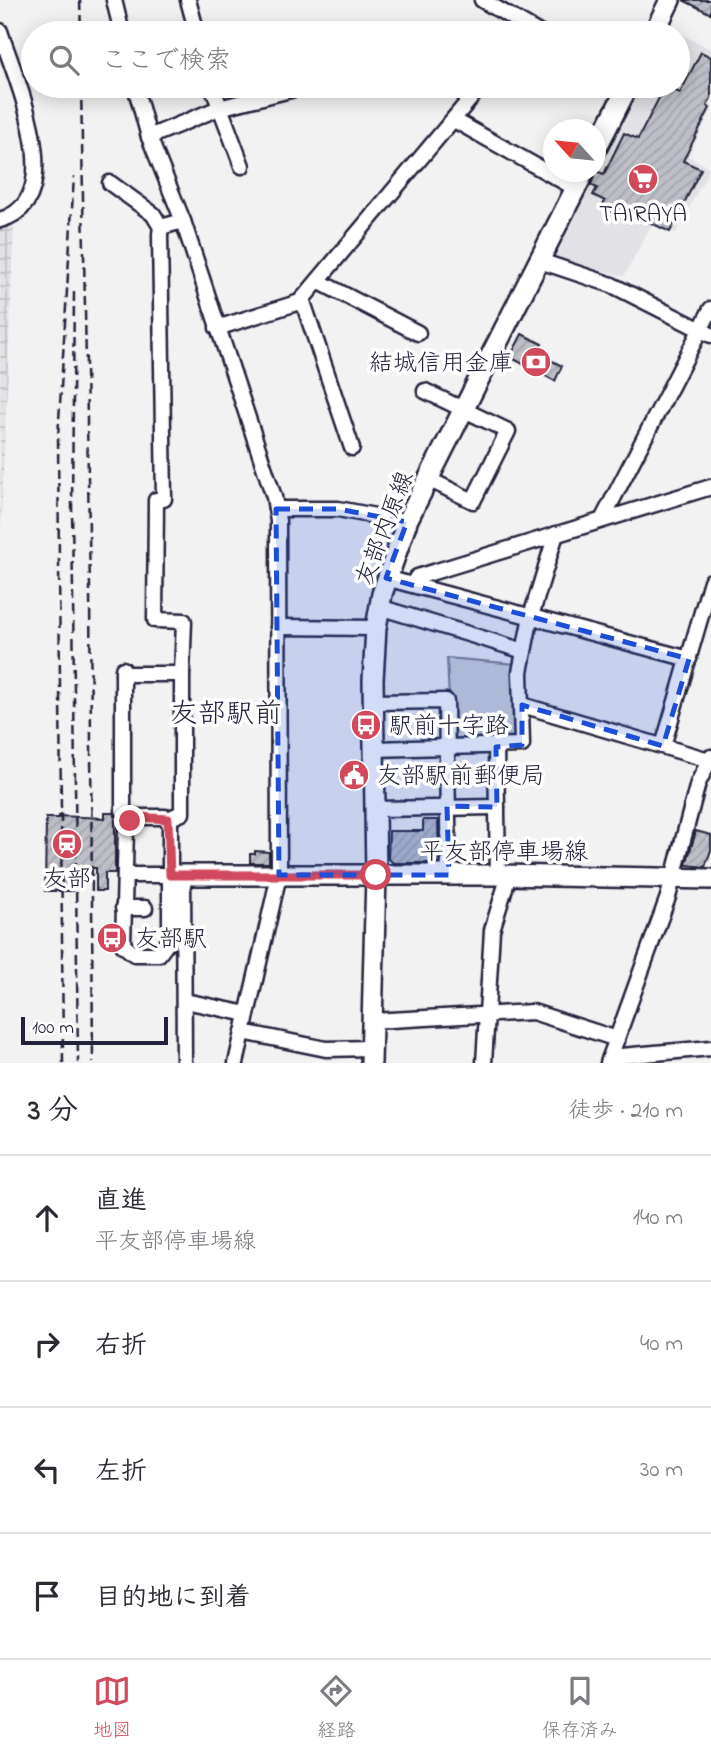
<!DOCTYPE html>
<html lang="ja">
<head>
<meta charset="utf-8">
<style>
	body { margin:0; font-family:"Indie Flower","Klee One",sans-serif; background:#f7f7f7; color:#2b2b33 }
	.compass { position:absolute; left:543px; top:119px; width:63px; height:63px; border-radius:50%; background:#fff; box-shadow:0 4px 18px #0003; rotate:297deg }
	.scale { position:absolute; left:21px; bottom:18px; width:147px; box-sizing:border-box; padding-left:7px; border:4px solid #22223b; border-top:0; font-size:19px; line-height:24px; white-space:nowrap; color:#22223b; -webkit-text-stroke:5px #fff; paint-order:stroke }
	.stop { position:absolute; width:21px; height:21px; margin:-16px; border:5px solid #d1495b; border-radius:50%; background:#fff }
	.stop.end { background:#d1495b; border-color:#fff; box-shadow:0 2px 7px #0008 }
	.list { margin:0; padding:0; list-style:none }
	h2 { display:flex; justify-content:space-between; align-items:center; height:91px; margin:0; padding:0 28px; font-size:30px }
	h2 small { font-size:23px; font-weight:400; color:#7c7c81 }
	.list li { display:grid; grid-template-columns:46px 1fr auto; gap:21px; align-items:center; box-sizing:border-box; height:126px; padding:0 28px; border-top:2px solid #e1e1e2 }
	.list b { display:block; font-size:26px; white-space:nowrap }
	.list p { margin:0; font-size:23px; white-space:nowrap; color:#7c7c81 }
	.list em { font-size:23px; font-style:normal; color:#7c7c81 }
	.icon { flex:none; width:38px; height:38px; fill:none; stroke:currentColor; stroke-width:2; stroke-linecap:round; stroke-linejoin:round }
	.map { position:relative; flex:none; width:711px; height:1063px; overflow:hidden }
	.search { position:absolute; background:#fff; box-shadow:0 4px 18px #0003; left:21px; right:21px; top:21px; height:77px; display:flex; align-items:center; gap:18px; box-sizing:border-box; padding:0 24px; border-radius:38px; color:#7c7c81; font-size:26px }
	.sheet { height:595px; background:#fff }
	nav { display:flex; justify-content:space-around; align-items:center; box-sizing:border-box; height:98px; border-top:2px solid #e1e1e2; background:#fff; font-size:19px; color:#7c7c81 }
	nav a { display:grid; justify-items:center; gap:4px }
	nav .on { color:#d1495b }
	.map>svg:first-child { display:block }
</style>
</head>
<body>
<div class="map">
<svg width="711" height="1063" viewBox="0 0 711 1063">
	<defs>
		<pattern id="industrial-grid" width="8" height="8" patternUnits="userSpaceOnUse" patternTransform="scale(1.75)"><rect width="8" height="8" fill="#e2e2e6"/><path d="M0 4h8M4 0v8" fill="none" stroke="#c2c2c6"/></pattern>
		<pattern id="building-hatch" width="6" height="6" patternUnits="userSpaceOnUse" patternTransform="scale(1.75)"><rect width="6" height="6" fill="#bebec6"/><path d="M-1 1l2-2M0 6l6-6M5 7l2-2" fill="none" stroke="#a3a3ab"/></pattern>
	</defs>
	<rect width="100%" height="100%" fill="#f2f2f3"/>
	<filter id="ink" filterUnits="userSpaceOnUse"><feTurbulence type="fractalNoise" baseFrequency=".0143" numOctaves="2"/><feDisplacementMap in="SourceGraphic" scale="14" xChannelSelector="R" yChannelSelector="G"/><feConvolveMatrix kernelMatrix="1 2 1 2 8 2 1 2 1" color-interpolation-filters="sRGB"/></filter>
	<g filter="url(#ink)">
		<!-- built -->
		<polygon fill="#e2e2e6" points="671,29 711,49 711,111 688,156 710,168 676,233 653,222 624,276 549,258 640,86 678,86 678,33 668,33"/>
		<!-- industrial -->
		<polygon fill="url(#industrial-grid)" points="14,226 0,548 0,227"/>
		<!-- park -->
		<polygon fill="#d3d3d8" stroke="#7a7a8a" stroke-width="2" points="447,658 516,664 517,740 451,743"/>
		<!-- building -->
		<g fill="url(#building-hatch)" stroke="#22223b" stroke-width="2">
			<polygon points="683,0 711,0 711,14"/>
			<polygon points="701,52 711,57 711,98 707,106 710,108 683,161 701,169 670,232 619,208 616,214 602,207 605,201 593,195 597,188 591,185 596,171 604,174 624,133 638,139 665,86 680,93"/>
			<polygon points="522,334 542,344 537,353 562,366 555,381 510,357"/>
			<polygon points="345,768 362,768 362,780 345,783"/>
			<polygon points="105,813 114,813 115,816 115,873 105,873 105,891 96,891 96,868 73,868 72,891 45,891 46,818 59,818 59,816 105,818"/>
			<polygon points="423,820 438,820 439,863 393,863 388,858 389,831 423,831"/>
			<polygon points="696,831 711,835 711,850 705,867 686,865"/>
			<polygon points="255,851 269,852 269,863 250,863 250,854 255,854"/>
		</g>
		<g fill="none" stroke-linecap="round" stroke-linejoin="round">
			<!-- minor casing -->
			<g stroke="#22223b" stroke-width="19">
				<g id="minor">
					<polyline points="114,0 122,33"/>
					<polyline points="188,0 197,33"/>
					<polyline points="482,0 539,33"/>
					<path d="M0,31c14,45 72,169 0,189"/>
					<polyline points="135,86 149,137 183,221 274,497 278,521 279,875 236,1063"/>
					<polyline points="212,86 242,166"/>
					<polyline points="454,120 575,188"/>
					<polyline points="149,137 219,108 306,86"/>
					<polyline points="110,183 153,214 161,227"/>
					<polyline points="537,260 612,285 711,335"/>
					<polyline points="318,281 418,333"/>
					<polyline points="302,299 352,448"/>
					<polyline points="217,328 300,302 481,86"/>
					<polyline points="425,391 508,431 473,501 428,479"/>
					<polyline points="276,509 338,509 407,522"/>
					<polyline points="602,520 711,309"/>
					<polyline points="386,578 689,659"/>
					<polyline points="413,584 417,577 711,487"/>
					<polyline points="379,607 524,651"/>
					<polyline points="278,627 376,628"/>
					<polyline points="123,669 123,810 130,821"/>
					<polyline points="123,674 182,674 182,813 168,819"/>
					<polyline points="182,674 184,621 155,620 156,500 164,499 160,234 161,227 183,221"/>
					<polyline points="373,702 446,701 449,875"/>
					<polyline points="522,705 709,760"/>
					<polyline points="663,746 711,581"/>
					<polyline points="496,747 498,875"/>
					<polyline points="375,749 522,745 520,672 531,616 556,534"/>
					<polyline points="376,809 497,807"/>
					<polygon points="136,817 165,817 170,824 170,939 159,954 134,954 123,945 126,828"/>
					<polyline points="127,875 170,875"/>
					<polyline points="183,875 184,1063"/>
					<polyline points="123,908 145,908"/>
					<polyline points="185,1001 247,1014"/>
					<polyline points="373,1021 533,1012 617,1039"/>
					<polyline points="243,1032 326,1049 372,1048"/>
					<polyline points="610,1057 711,1048"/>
					<polyline points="484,1063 492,930 509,875"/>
					<polyline points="608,1063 668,897 698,783 711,757"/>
				</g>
			</g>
			<!-- major casing -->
			<g stroke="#22223b" stroke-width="24">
				<g id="major">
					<polyline points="654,33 670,0"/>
					<polyline points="596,149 628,86"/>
					<polyline points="170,875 498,875 711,879"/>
					<polyline points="371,1063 376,875 373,680 376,628 382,594 408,519 584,172"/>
				</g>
			</g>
			<!-- minor -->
			<use href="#minor" stroke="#fff" stroke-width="14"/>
			<!-- major -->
			<use href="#major" stroke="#fff" stroke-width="19"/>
			<!-- rail -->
			<g stroke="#22223b" stroke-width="2.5" stroke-dasharray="10 5" stroke-linecap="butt">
				<polyline points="80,0 81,33"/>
				<polyline points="81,86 90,588 93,1063"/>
				<polyline points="74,292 72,504 78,1063"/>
				<polyline points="63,1063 58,437 74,176"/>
			</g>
		</g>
	</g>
	<g fill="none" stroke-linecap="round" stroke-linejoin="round" filter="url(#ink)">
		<!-- route -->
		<polyline stroke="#d1495b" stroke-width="9" points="130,821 136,817 168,819 170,875 376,875"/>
	</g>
	<!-- marked area -->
	<path fill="#1d4ed8" fill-opacity="0.2" stroke="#1d4ed8" stroke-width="5" stroke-dasharray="14 9" stroke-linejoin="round" d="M276,509h62l69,13 -21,56 303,81 -26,87 -141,-41v40l-26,2 1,60 -50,-1 2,69h-170z"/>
	<!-- icons -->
	<defs>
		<g id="supermarket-disc" transform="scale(1.575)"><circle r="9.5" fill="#d1495b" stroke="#fff"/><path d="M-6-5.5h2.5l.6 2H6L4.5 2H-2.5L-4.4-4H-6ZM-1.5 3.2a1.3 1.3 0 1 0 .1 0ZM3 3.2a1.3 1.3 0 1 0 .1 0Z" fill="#fff"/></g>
		<g id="bank-disc" transform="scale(1.575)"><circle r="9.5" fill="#d1495b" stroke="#fff"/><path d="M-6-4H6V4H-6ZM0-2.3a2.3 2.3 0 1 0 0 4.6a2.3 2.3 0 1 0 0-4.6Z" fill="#fff"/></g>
		<g id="bus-disc" transform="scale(1.575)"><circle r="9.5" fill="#d1495b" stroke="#fff"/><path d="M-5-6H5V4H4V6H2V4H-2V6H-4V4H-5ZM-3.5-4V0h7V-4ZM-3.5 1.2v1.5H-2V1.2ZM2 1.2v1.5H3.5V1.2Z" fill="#fff"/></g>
		<g id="civic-disc" transform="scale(1.575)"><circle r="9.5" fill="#d1495b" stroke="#fff"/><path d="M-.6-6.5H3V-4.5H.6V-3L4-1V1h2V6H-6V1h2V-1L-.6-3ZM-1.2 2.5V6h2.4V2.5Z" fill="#fff"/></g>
		<g id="station-disc" transform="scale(1.575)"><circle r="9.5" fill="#d1495b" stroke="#fff"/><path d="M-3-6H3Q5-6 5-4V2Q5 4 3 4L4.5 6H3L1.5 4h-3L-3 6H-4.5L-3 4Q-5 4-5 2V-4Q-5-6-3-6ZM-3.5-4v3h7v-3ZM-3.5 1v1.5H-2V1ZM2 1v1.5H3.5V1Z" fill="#fff"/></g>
	</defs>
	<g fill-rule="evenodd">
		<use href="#supermarket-disc" x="643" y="179"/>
		<use href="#bank-disc" x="536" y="362"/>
		<use href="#bus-disc" x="366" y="725"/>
		<use href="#civic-disc" x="354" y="775"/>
		<use href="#station-disc" x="67" y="844"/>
		<use href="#bus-disc" x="112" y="938"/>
	</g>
	<g text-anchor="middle" stroke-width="7" stroke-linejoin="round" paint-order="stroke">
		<!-- poi labels -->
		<g font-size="24" fill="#22223b" stroke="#fff" text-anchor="start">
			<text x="643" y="221" text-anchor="middle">TAIRAYA</text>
			<text x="513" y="370" text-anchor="end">結城信用金庫</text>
			<text x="389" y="733">駅前十字路</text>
			<text x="377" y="783">友部駅前郵便局</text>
			<text x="67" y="886" text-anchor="middle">友部</text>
			<text x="135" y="946">友部駅</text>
		</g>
		<!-- street labels -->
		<g font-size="24" fill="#22223b" stroke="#fff">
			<text transform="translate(384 528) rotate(-69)" y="8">友部内原線</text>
			<text x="504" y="859">平友部停車場線</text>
		</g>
		<!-- quarter labels -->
		<g font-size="28" fill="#22223b" stroke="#fff">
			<text x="226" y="722">友部駅前</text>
		</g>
	</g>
</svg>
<svg class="compass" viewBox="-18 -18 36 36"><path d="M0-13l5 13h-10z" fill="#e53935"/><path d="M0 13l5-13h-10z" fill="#7c7c81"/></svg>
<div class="scale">100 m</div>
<div class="stop" style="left:376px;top:875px"></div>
<div class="stop end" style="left:130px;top:821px"></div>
<div class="search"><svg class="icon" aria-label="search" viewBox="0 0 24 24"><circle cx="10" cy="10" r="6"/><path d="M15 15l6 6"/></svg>ここで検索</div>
</div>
<section class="sheet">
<h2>3 分<small>徒歩 · 210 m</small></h2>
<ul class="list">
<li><svg class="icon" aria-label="ahead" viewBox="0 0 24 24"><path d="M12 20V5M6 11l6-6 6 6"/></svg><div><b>直進</b><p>平友部停車場線</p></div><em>140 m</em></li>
<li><svg class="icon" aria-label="right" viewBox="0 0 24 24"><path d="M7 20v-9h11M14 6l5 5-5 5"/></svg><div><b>右折</b></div><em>40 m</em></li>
<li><svg class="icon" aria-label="left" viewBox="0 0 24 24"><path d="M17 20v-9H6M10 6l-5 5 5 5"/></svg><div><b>左折</b></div><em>30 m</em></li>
<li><svg class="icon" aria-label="arrive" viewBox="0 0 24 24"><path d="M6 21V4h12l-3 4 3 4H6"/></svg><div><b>目的地に到着</b></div></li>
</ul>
</section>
<nav>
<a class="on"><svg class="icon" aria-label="map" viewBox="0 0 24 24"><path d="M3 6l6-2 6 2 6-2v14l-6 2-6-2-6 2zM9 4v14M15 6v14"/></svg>地図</a>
<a><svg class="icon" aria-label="directions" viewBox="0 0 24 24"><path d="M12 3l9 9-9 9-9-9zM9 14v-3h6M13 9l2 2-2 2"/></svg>経路</a>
<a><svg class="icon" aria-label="saved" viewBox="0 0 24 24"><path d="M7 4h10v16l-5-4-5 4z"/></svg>保存済み</a>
</nav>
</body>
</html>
